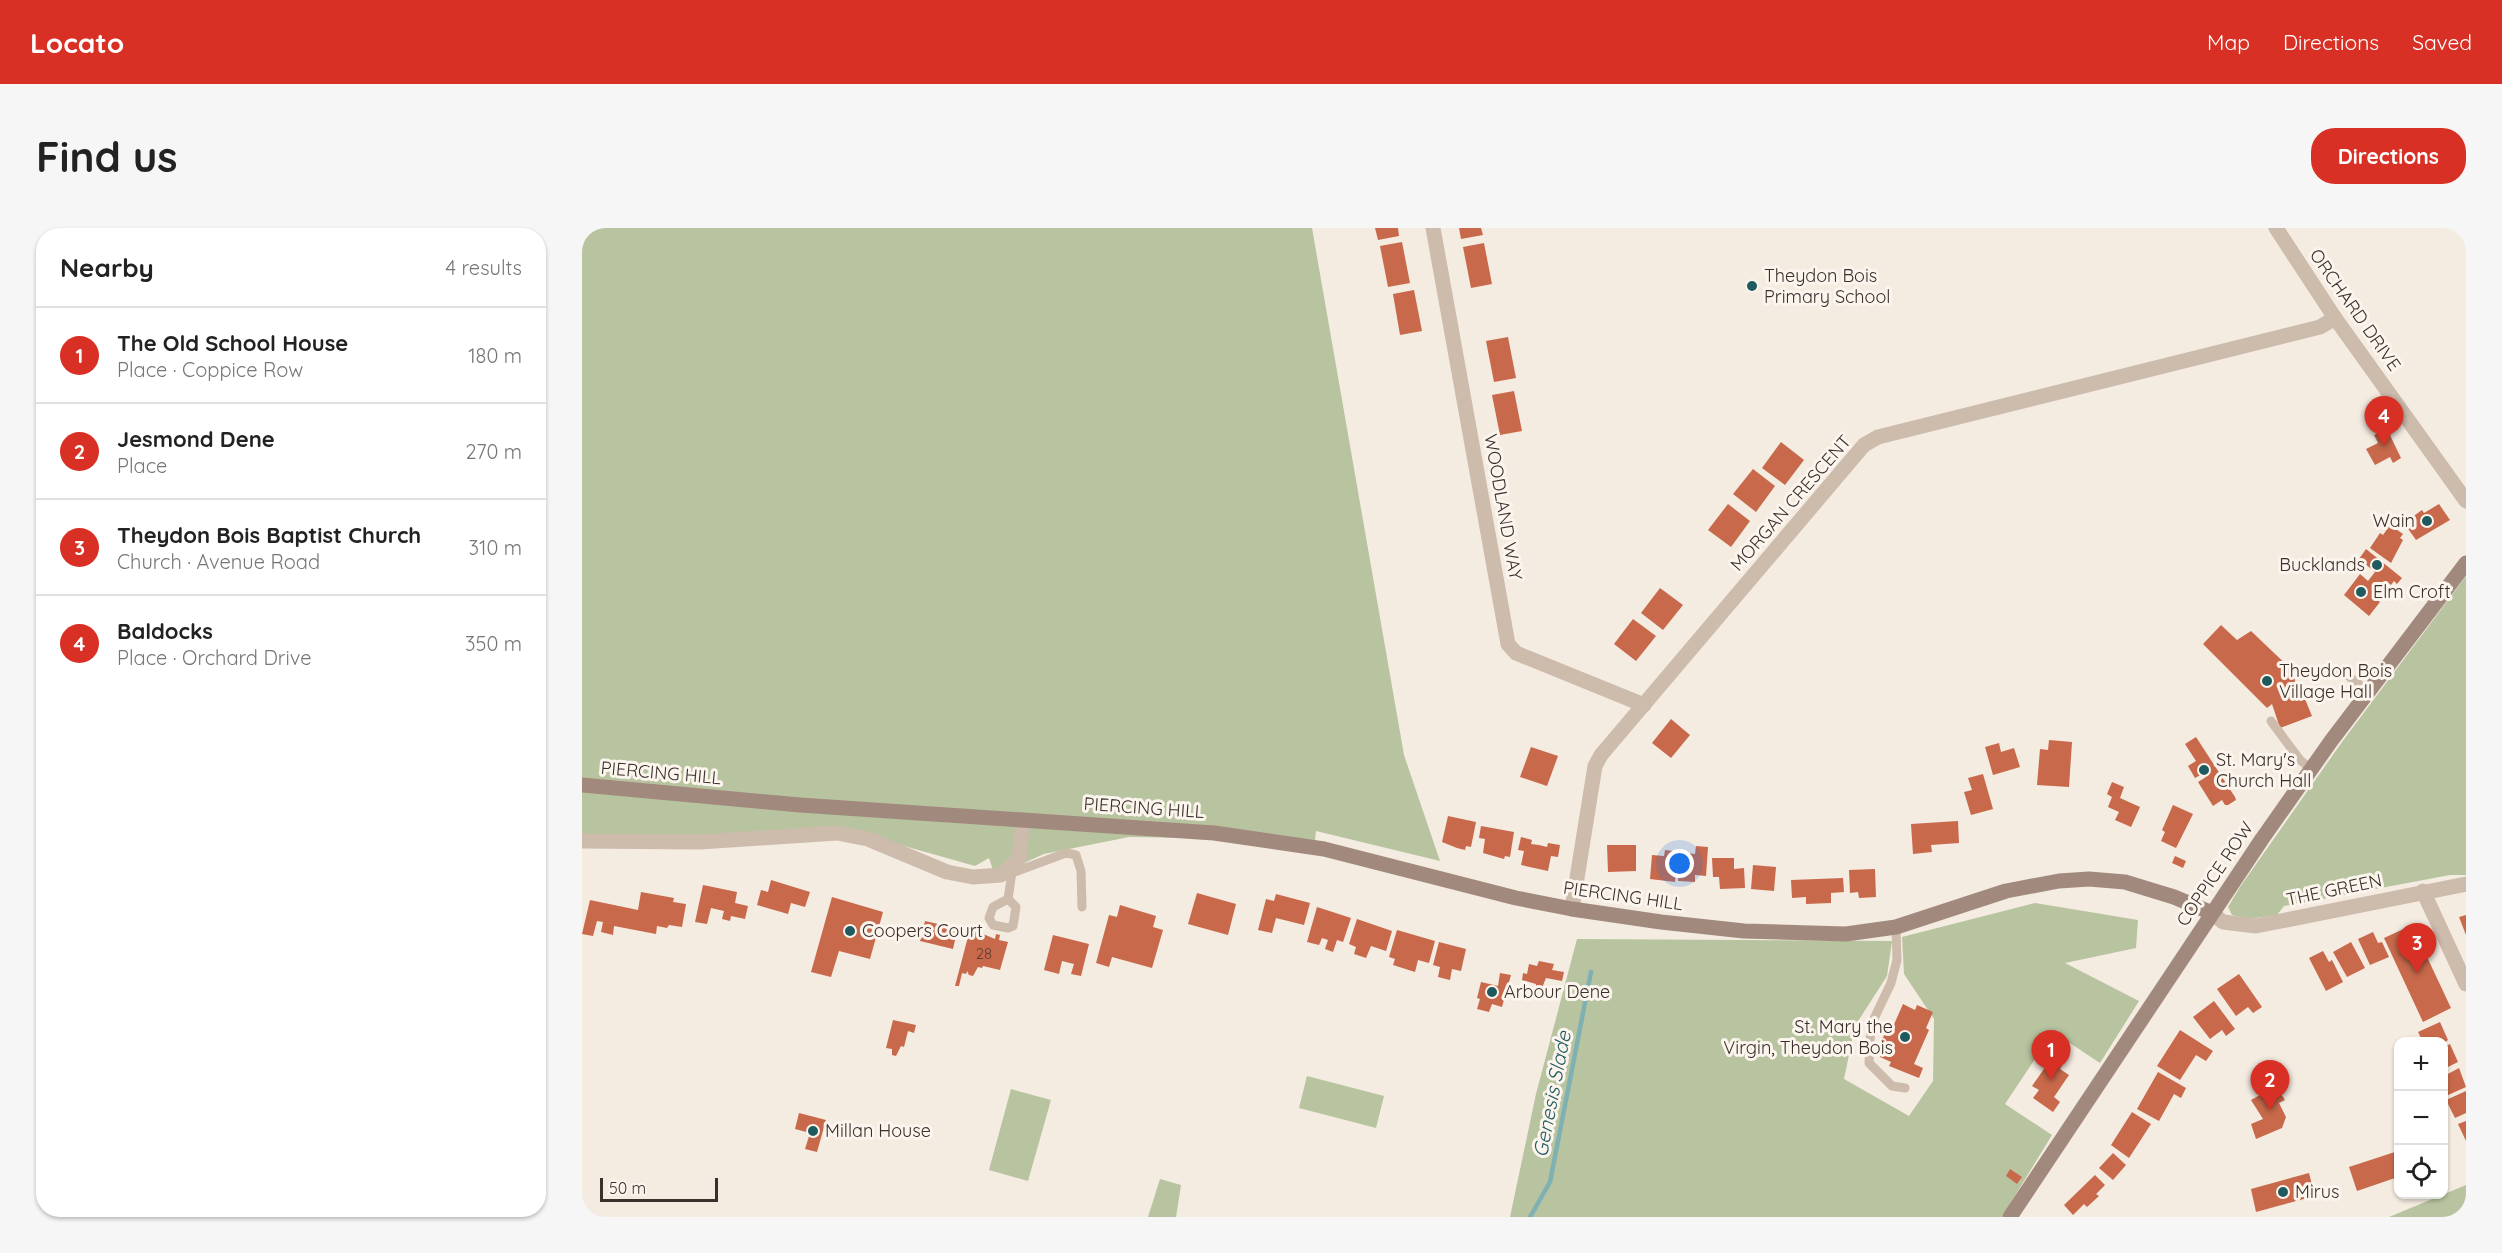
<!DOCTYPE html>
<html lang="en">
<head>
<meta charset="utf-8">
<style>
	body { margin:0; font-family:Quicksand,sans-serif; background:#f6f6f6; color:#222 }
	.controls { position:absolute; right:18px; bottom:18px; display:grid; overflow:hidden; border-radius:12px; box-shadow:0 2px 4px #0004 }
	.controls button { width:54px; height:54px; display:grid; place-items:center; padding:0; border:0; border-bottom:2px solid #e0e0e0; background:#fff; color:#222; font:30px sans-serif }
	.scale { position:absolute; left:18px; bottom:15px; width:118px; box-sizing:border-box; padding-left:6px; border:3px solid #3b302b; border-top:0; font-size:16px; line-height:21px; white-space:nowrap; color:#3b302b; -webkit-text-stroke:4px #fbf5ee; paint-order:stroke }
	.you { position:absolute; left:1098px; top:636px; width:21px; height:21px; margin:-15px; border:4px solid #fff; border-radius:50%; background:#1a73e8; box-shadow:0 0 0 9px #1a73e833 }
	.badge { display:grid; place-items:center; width:39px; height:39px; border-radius:50%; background:#d93025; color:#fff; font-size:20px; font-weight:700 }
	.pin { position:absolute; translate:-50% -50px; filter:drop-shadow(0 2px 3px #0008) }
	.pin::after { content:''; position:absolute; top:32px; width:21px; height:18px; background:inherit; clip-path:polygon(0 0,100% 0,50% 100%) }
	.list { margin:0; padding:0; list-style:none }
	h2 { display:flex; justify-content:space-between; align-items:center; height:78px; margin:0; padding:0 24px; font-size:26px }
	h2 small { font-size:20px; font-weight:400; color:#767676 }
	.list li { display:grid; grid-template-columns:39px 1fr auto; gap:18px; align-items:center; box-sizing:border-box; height:96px; padding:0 24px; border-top:2px solid #e0e0e0 }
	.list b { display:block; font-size:22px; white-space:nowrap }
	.list p { margin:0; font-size:20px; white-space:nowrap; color:#767676 }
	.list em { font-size:20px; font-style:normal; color:#767676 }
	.icon { flex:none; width:33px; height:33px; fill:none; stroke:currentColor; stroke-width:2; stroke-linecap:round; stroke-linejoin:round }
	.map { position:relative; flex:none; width:1884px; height:989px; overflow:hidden; border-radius:24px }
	header { display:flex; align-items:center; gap:36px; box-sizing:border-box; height:84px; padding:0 30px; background:#d93025; color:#fff }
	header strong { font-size:28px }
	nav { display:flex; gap:33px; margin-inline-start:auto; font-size:21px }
	.intro { display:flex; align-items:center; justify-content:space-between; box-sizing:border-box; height:144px; padding:0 36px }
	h1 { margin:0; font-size:42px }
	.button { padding:15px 27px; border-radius:24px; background:#d93025; color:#fff; font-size:21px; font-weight:700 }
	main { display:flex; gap:36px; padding:0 36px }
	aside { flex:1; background:#fff; border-radius:24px; box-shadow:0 2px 4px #0004 }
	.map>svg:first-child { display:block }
</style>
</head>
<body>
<header>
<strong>Locato</strong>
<nav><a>Map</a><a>Directions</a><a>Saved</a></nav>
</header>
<div class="intro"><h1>Find us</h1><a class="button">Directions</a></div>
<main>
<aside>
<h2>Nearby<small>4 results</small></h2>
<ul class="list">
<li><span class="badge">1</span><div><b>The Old School House</b><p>Place · Coppice Row</p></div><em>180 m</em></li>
<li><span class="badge">2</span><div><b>Jesmond Dene</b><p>Place</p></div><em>270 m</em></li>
<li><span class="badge">3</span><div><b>Theydon Bois Baptist Church</b><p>Church · Avenue Road</p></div><em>310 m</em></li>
<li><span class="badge">4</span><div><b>Baldocks</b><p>Place · Orchard Drive</p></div><em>350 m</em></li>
</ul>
</aside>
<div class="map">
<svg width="1884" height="989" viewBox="0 0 1884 989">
	<rect width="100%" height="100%" fill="#f4ebe1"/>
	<!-- green -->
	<g fill="#b8c4a0">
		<polygon points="0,0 730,0 822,527 858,633 734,603 733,612 547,609 462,626 413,648 407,630 393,638 255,599 121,609 0,610"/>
		<polygon points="1884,348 1884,647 1868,647 1702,678 1695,687 1667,691 1650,687 1646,679 1658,659 1760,514"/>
		<polygon points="1453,675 1556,692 1554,720 1483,735 1557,773 1518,835 1471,804 1423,876 1470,907 1420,989 928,989 954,866 995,711 1310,713 1305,748 1273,798 1262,851 1327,888 1351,853 1352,791 1322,746 1320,709"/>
		<polygon points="725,848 802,868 794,900 717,880"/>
		<polygon points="429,861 469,872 446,953 407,942"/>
		<polygon points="578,951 599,957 594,989 566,989"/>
		<polygon points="1884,957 1884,989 1807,989"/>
	</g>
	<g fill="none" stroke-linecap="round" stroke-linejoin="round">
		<!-- stream -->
		<polyline stroke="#7fb0b2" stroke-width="4.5" points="948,989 968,954 1009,744"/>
	</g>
	<!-- building -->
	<g fill="#c8694b">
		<polygon points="793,0 816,0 817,8 796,12"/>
		<polygon points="877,0 899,0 901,7 879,11"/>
		<polygon points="820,14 828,55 806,59 798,18"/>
		<polygon points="902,15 910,56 889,60 881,19"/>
		<polygon points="832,62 840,103 818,107 811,66"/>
		<polygon points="926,109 934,150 912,154 904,113"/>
		<polygon points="932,163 940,203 918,207 910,167"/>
		<polygon points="1805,201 1819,230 1811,235 1808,229 1793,237 1784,221 1796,215 1792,207"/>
		<polygon points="1199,214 1222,232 1203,257 1180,240"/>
		<polygon points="1171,241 1193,258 1174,284 1151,266"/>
		<polygon points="1146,276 1168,293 1149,319 1126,302"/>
		<polygon points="1857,276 1868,292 1834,312 1822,295 1840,282 1842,285"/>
		<polygon points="1808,297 1821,306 1818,310 1821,312 1809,335 1788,320 1798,305 1801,307"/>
		<polygon points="1784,321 1820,350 1815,356 1812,353 1809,357 1804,353 1791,369 1798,374 1787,388 1762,367 1778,346 1786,353 1793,344 1777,331"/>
		<polygon points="1078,360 1101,377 1081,402 1059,385"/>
		<polygon points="1051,391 1074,408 1054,433 1032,416"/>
		<polygon points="1639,397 1655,412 1669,403 1709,441 1720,472 1723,471 1730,488 1698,500 1690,476 1685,480 1621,416"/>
		<polygon points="1089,491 1108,507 1089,530 1070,515"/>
		<polygon points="1614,509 1653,569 1654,572 1646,577 1643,577 1640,572 1631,578 1616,554 1624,549 1622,545 1613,550 1606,538 1614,533 1603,516"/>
		<polygon points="1467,512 1490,514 1487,559 1455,557 1458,521 1466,522"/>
		<polygon points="1417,515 1419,524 1432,520 1438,539 1411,547 1403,519"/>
		<polygon points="949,519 976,528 965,558 938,549"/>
		<polygon points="1401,546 1411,581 1389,587 1382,564 1390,562 1386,550"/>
		<polygon points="1530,554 1542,559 1538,570 1558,579 1549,599 1533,592 1537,584 1526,579 1530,569 1525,566"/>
		<polygon points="1591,577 1611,586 1594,620 1579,613 1583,604 1580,602"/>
		<polygon points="866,588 894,594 889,619 884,618 883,622 875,620 860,614"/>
		<polygon points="1376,593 1377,615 1349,617 1350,624 1331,626 1329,596"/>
		<polygon points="899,598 932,604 928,629 923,628 922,631 901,625 903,611 897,610"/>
		<polygon points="939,609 950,612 949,616 957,617 965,619 966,615 978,617 976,629 969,628 966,643 939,637 942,623 936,622"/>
		<polygon points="1025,617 1054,617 1054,643 1026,644"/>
		<polygon points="1114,618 1126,619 1124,648 1113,647 1113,654 1096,653 1098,624 1113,626"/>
		<polygon points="1083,622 1091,623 1090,633 1095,633 1093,654 1068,651 1070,627 1082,628"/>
		<polygon points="1593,628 1604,633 1601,640 1590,635"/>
		<polygon points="1130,630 1152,630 1152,641 1162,640 1163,660 1138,661 1137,649 1131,649"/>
		<polygon points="1171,637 1194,639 1192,663 1169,661"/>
		<polygon points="1293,641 1294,669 1277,670 1276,664 1268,665 1267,642"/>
		<polygon points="1261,650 1262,664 1249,665 1249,675 1224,676 1224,669 1210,670 1209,652"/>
		<polygon points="189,652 228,664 223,679 209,675 206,686 175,677 179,662 186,664"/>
		<polygon points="121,657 155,664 153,675 166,678 163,691 149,688 148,693 140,691 142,683 129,680 125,696 113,694"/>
		<polygon points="59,664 92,670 91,674 104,676 100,699 87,697 85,700 75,698 74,706 32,698 31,707 19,704 21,694 15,693 11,708 0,706 8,672 56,682"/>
		<polygon points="615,665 654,676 646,707 606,696"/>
		<polygon points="694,666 728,675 722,697 694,690 690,705 676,702 684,671 692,673"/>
		<polygon points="250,669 301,684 288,731 257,723 249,749 229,744"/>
		<polygon points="538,677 574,688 571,699 581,702 570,740 530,729 527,739 514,735 527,687 535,689"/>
		<polygon points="735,679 769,690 761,714 755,712 751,724 743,721 746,712 740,710 737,717 725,714"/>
		<polygon points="1884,687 1884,707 1877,689"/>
		<polygon points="775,691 810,703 804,723 789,718 784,730 772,726 774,719 767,716"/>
		<polygon points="343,693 365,698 364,700 375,703 371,721 338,713"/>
		<polygon points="1830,697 1869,780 1841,794 1802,710"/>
		<polygon points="815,702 853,713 847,735 836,732 833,744 811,737 813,731 807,729"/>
		<polygon points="394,703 413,711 414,706 418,707 417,712 426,714 418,742 401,738 400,740 396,739 391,748 387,747 385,743 384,746 380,745 377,758 373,758 387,705 392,707"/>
		<polygon points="1791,704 1796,715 1800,714 1807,729 1788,737 1776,711"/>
		<polygon points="471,707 507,716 499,748 489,746 492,736 480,733 477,746 462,742"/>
		<polygon points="857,714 884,721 879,743 870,741 868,752 856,749 858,739 851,737"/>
		<polygon points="1769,714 1783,740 1765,749 1751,724"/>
		<polygon points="1741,723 1747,734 1750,732 1761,754 1744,763 1727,730"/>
		<polygon points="957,733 972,736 970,742 982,744 980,753 964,750 960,760 954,759 954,756 940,752 941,745 945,746 947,736 955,738"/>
		<polygon points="918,745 929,747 920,779 910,776 907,784 895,781 898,771 895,770 899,754 916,758"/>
		<polygon points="1657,746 1680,779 1671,785 1666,779 1654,788 1635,761"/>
		<polygon points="1632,773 1653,801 1644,808 1640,802 1628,811 1611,789"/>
		<polygon points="1321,776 1333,782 1335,777 1351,784 1344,800 1347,802 1332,836 1341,840 1337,850 1307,838 1309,834 1298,829 1303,818 1298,816 1306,799 1310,801"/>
		<polygon points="311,792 334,797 332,805 326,803 322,819 319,818 314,828 310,827 310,821 304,820"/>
		<polygon points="1858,794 1866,812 1862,815 1841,814 1836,804"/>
		<polygon points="1598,802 1631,823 1624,833 1614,827 1598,852 1575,838"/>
		<polygon points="1868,816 1876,834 1862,841 1862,819"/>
		<polygon points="1476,821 1486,828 1478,841 1487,847 1472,869 1478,874 1471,884 1451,870 1457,862 1450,858"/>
		<polygon points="1877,840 1884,859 1864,868 1862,848"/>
		<polygon points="1576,844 1604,860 1599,870 1592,866 1577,893 1555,881"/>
		<polygon points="1694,858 1703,872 1697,875 1704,889 1700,900 1674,911 1669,896 1681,891 1669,872"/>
		<polygon points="1884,863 1884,885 1873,890 1864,872"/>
		<polygon points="1550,884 1569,896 1547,930 1529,917"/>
		<polygon points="217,885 244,892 235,924 223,921 228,905 213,901"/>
		<polygon points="1884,893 1884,913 1876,896"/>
		<polygon points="1816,923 1816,949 1775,963 1767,939"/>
		<polygon points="1531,925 1544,937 1531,952 1517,940"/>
		<polygon points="1428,941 1440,949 1435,956 1424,948"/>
		<polygon points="1727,945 1733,968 1674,984 1669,961"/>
		<polygon points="1513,947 1523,957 1514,966 1517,968 1505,979 1502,976 1491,987 1482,977"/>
	</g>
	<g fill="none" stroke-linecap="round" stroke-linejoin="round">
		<!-- lane -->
		<g stroke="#cdbbac" stroke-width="9">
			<polyline points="1757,441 1786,463"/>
			<polyline points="1689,493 1718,532 1729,541"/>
			<polyline points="430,645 484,625 494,627 499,643 500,679"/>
			<polyline points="426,671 411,679 407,690 411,697 426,700 431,698 434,679 426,671 431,637"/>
			<polyline points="1314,699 1315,732 1309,755 1289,797 1287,835 1310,858 1323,860"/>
		</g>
		<!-- street -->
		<g stroke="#cdbbac" stroke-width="15">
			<polyline points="851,0 926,416 934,425 1062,477"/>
			<polyline points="1694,0 1753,90 1884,273"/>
			<polyline points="0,613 118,614 255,605 286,611 365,644 391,649 419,647 437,631 441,592"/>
			<polyline points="1841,663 1884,756"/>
			<polyline points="990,681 1013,538 1019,527 1282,217 1296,209 1738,99 1753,90"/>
			<polyline points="1630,685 1641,694 1674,698 1884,656"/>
		</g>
		<!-- secondary -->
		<g stroke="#a18a7d" stroke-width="15">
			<polyline points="0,557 218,577 632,605 742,621 934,670 990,681 1079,694 1162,703 1264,706 1314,699 1424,663 1477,653 1507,651 1543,654 1592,669 1630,685"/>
			<polyline points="1428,989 1680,611 1749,513 1884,335"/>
		</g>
	</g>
	<!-- markers -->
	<g fill="#1f5a5e" stroke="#fbf5ee" stroke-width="2">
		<circle cx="1170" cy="58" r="6"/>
		<circle cx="1845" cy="293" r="6"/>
		<circle cx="1795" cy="337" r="6"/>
		<circle cx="1779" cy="364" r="6"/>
		<circle cx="1685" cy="453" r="6"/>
		<circle cx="1622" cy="542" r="6"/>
		<circle cx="268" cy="703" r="6"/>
		<circle cx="910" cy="764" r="6"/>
		<circle cx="1323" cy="809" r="6"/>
		<circle cx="231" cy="903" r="6"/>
		<circle cx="1701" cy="964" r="6"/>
	</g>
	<g text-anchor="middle" stroke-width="6" stroke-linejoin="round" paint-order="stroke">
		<!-- number labels -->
		<g font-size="15" fill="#5e3e33">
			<text x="402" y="731">28</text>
		</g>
		<!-- poi labels -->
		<g font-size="18" fill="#3b302b" stroke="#fbf5ee" text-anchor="start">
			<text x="1182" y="54">Theydon Bois<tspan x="1182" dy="21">Primary School</tspan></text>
			<text x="1833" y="299" text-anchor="end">Wain</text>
			<text x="1783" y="343" text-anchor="end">Bucklands</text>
			<text x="1791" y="370">Elm Croft</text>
			<text x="1697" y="449">Theydon Bois<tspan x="1697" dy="21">Village Hall</tspan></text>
			<text x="1634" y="538">St. Mary's<tspan x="1634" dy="21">Church Hall</tspan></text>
			<text x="280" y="709">Coopers Court</text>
			<text x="922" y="770">Arbour Dene</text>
			<text x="1311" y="805" text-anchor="end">St. Mary the<tspan x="1311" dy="21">Virgin, Theydon Bois</tspan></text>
			<text x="243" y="909">Millan House</text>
			<text x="1713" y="970">Mirus</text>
		</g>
		<!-- street labels -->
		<g font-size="18" fill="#3b302b" stroke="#fbf5ee">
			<text transform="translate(1773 82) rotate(55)" y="6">ORCHARD DRIVE</text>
			<text transform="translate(1209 275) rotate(-49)" y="6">MORGAN CRESCENT</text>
			<text transform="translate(921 279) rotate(80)" y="6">WOODLAND WAY</text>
			<text transform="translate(79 545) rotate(5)" y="6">PIERCING HILL</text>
			<text transform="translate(562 580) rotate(4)" y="6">PIERCING HILL</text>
			<text transform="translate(1633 646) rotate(-56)" y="6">COPPICE ROW</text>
			<text transform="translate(1752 662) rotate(-12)" y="6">THE GREEN</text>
			<text transform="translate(1041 668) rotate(8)" y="6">PIERCING HILL</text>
		</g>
		<!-- water labels -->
		<g font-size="20" font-style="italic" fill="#1f5a5e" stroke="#fbf5ee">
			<text transform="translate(970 866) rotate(-79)" y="7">Genesis Slade</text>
		</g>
	</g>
</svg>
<div class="controls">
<button>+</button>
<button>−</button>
<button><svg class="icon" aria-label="locate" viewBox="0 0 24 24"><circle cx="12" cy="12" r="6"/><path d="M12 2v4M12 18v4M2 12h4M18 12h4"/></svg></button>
</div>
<div class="scale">50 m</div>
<div class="you"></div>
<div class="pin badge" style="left:1469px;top:852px">1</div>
<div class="pin badge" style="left:1688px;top:882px">2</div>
<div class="pin badge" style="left:1835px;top:745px">3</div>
<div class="pin badge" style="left:1802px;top:218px">4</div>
</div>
</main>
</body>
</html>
